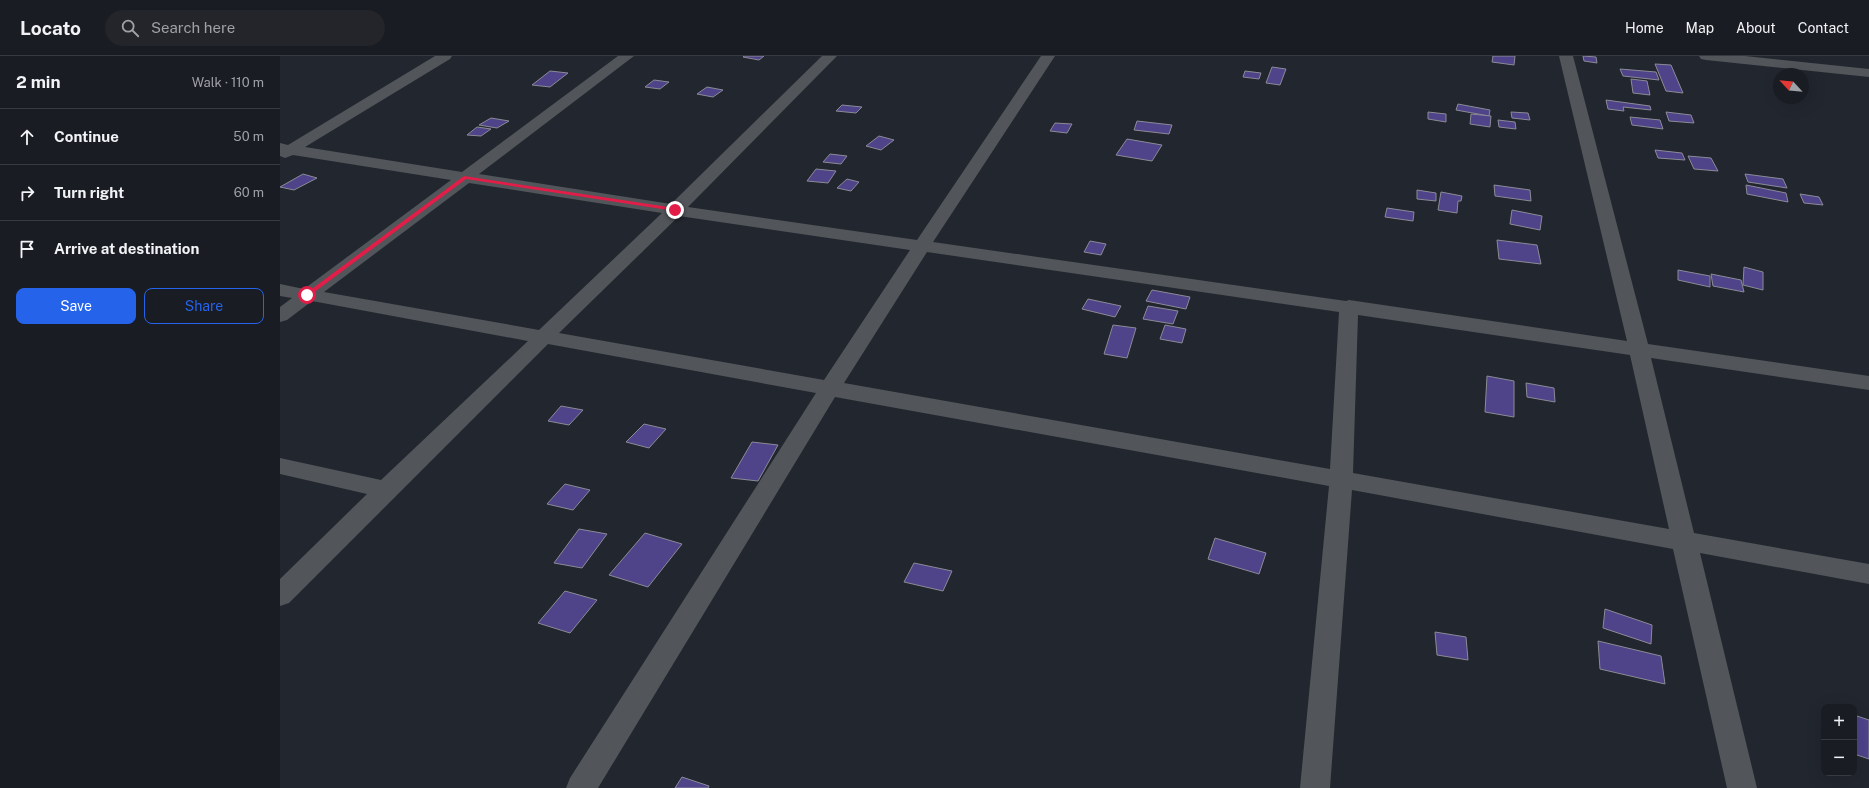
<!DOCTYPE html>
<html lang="en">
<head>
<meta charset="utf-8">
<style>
	body { margin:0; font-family:"Public Sans",sans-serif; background:#23252b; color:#f1f3f6 }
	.controls { position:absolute; right:12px; bottom:12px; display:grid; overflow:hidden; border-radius:8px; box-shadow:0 4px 16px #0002 }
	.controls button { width:36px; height:36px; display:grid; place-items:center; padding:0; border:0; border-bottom:1px solid #383a41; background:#1a1c23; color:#f1f3f6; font:20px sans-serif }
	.compass { position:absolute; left:1493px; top:12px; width:36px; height:36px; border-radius:50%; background:#1a1c23; box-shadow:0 4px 16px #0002; rotate:296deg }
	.stop { position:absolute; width:12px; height:12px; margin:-9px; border:3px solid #e11d48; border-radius:50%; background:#fff }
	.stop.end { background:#e11d48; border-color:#fff; box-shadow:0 1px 4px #0008 }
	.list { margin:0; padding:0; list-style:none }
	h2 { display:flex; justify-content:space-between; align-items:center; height:52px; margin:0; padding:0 16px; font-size:17px }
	h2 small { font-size:13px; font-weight:400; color:#9fa1a6 }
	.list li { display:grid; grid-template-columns:26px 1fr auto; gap:12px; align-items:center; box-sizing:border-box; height:56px; padding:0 16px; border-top:1px solid #383a41 }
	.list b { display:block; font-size:15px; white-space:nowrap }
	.list em { font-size:13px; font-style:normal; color:#9fa1a6 }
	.actions { display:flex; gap:8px; padding:12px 16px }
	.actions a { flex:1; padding:9px 0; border:1px solid #2563eb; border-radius:8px; text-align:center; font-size:14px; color:#2563eb }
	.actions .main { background:#2563eb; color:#fff }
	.icon { flex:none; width:22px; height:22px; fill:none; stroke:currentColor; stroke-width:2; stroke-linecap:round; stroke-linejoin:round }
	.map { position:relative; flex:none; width:1589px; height:732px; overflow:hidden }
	header { display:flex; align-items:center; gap:24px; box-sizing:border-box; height:56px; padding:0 20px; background:#1a1c23; border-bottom:1px solid #383a41 }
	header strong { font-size:19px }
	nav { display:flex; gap:22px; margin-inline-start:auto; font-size:14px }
	.search { width:280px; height:36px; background:#23252b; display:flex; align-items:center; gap:10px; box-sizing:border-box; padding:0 14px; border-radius:22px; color:#9fa1a6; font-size:15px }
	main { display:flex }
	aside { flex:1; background:#1a1c23 }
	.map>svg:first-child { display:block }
</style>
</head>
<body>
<header>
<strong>Locato</strong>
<div class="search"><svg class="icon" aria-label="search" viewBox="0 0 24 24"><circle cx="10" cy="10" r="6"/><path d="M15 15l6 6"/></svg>Search here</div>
<nav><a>Home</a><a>Map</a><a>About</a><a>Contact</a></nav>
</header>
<main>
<aside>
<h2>2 min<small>Walk · 110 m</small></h2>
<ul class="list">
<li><svg class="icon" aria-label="ahead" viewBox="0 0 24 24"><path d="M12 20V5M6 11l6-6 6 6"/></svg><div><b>Continue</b></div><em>50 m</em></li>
<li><svg class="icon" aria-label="right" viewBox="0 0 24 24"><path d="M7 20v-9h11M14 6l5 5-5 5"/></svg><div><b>Turn right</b></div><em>60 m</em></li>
<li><svg class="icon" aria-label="arrive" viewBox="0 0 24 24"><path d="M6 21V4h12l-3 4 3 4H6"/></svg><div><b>Arrive at destination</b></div></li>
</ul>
<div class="actions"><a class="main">Save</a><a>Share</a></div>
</aside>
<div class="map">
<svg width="1589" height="732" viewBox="0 0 1589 732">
	<rect width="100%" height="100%" fill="#22262f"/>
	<!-- building -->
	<g fill="#4f438a" stroke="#8b8b96">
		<polygon points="464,0 484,0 479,4 463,1"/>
		<polygon points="1213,0 1235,0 1234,9 1212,6"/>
		<polygon points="1303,0 1316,1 1317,7 1304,5"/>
		<polygon points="1375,8 1391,9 1403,37 1386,35"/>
		<polygon points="992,11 1006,13 1000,29 986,27"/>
		<polygon points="1340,13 1376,16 1379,24 1343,20"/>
		<polygon points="270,15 288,17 270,31 252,29"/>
		<polygon points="965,15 981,17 979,23 963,21"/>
		<polygon points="1351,23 1367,25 1370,39 1353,37"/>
		<polygon points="374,24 389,26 380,33 365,31"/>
		<polygon points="427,31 443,34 433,41 417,38"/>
		<polygon points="1326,44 1370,50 1371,54 1343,51 1344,55 1328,53"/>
		<polygon points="1178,48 1210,54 1209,60 1176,54"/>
		<polygon points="562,49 582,51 576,57 556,55"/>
		<polygon points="1148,56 1166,58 1166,66 1148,63"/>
		<polygon points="1231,56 1248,57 1250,64 1232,62"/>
		<polygon points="1386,56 1411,59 1414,67 1389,65"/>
		<polygon points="1191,58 1211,60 1210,71 1190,68"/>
		<polygon points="1350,61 1380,64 1383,73 1352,69"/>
		<polygon points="211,62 229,65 217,72 199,69"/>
		<polygon points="1218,64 1235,66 1236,73 1219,71"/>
		<polygon points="857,65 892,69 889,78 854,74"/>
		<polygon points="775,67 792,68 787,77 770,75"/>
		<polygon points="197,71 211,73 201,80 187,79"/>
		<polygon points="599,80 614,84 601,94 586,90"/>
		<polygon points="847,83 882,89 872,105 836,99"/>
		<polygon points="1375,94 1402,97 1405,104 1378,102"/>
		<polygon points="550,98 567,100 561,108 543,106"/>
		<polygon points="1408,100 1431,102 1438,115 1414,113"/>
		<polygon points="536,113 556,115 548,127 527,125"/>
		<polygon points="23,118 37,122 14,134 0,131"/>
		<polygon points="1465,118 1503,123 1507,132 1468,126"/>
		<polygon points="567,123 579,126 571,135 557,132"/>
		<polygon points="1214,129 1250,134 1251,145 1215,140"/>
		<polygon points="1466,129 1506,137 1508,146 1467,138"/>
		<polygon points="1137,134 1156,137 1156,145 1137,143"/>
		<polygon points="1161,136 1182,140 1181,145 1178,145 1177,157 1158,154"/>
		<polygon points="1520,138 1539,141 1543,149 1524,147"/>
		<polygon points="1107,152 1134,156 1133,165 1105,161"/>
		<polygon points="1232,154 1262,160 1260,174 1230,168"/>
		<polygon points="1217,184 1257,189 1261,208 1219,203"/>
		<polygon points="810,185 826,188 821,199 804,196"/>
		<polygon points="1464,211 1483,216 1483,234 1463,229"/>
		<polygon points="1398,214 1430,220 1430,231 1398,224"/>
		<polygon points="1431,218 1461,224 1464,236 1433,230"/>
		<polygon points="872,234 910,241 906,253 866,245"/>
		<polygon points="808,243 841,250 835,261 802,253"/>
		<polygon points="868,250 898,255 893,268 863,263"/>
		<polygon points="833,269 856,272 847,302 824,298"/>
		<polygon points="885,269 906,273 902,287 880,283"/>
		<polygon points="1207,320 1234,325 1234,361 1205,356"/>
		<polygon points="1246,327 1274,332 1275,346 1247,341"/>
		<polygon points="281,350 303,354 289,369 268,365"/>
		<polygon points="364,368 386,373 369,392 346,386"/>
		<polygon points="472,386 498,389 478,425 451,422"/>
		<polygon points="285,428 310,434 293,454 267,448"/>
		<polygon points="299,473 327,478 302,512 274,507"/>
		<polygon points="365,477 402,488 368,531 329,519"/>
		<polygon points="935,482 986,497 979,518 928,503"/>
		<polygon points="634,507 672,515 663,535 624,526"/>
		<polygon points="285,535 317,544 290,577 258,567"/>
		<polygon points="1325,553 1372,569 1371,588 1323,572"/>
		<polygon points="1155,576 1186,581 1188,604 1157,599"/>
		<polygon points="1318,585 1381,600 1385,628 1320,613"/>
		<polygon points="1574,659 1589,664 1589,703 1574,698"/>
		<polygon points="402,721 429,730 428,732 395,732"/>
	</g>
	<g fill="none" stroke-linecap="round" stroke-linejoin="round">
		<!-- minor -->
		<g fill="#52565a" fill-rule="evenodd">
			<path d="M155,0h17l-2,3 -145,88 157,25 156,-116h16l-155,118 192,30 151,-148h15l-149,151 229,33 124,-184h14l-122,186 413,59 3,-1 278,41 -68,-285h14l75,288 221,32v14l-218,-32 43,175 175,31v20l-169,-31 57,235h-30l-54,-239 -321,-59 -22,298h-30l29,-302 -494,-89 -237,391h-32l4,-10 246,-385 -268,-49 -259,259 -9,3v-27l87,-85 -87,-20v-16l101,22 147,-139 -216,-40 -25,19 -7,2v-15l12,-9 -12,-2v-12l24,5 147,-109 -158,-25 -8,3 -5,-2v-13l8,2zM189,127l193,30 -123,117 -215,-38zM399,160l231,34 -86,130 -265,-47zM647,196l412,60 -9,157 -486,-86zM1078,259l272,40 39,174 -316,-56z"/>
			<polygon points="1419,0 1465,0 1589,13 1589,21 1426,4 1421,3"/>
		</g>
	</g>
	<!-- route -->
	<polygon fill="#e11d48" points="184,120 395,152 398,154 395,155 186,123 29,240 25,240 25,238"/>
</svg>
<div class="controls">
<button>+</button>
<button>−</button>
</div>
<svg class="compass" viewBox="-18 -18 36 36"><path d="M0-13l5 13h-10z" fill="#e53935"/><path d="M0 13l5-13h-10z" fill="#9fa1a6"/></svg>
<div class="stop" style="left:27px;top:239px"></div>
<div class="stop end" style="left:395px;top:154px"></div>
</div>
</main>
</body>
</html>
